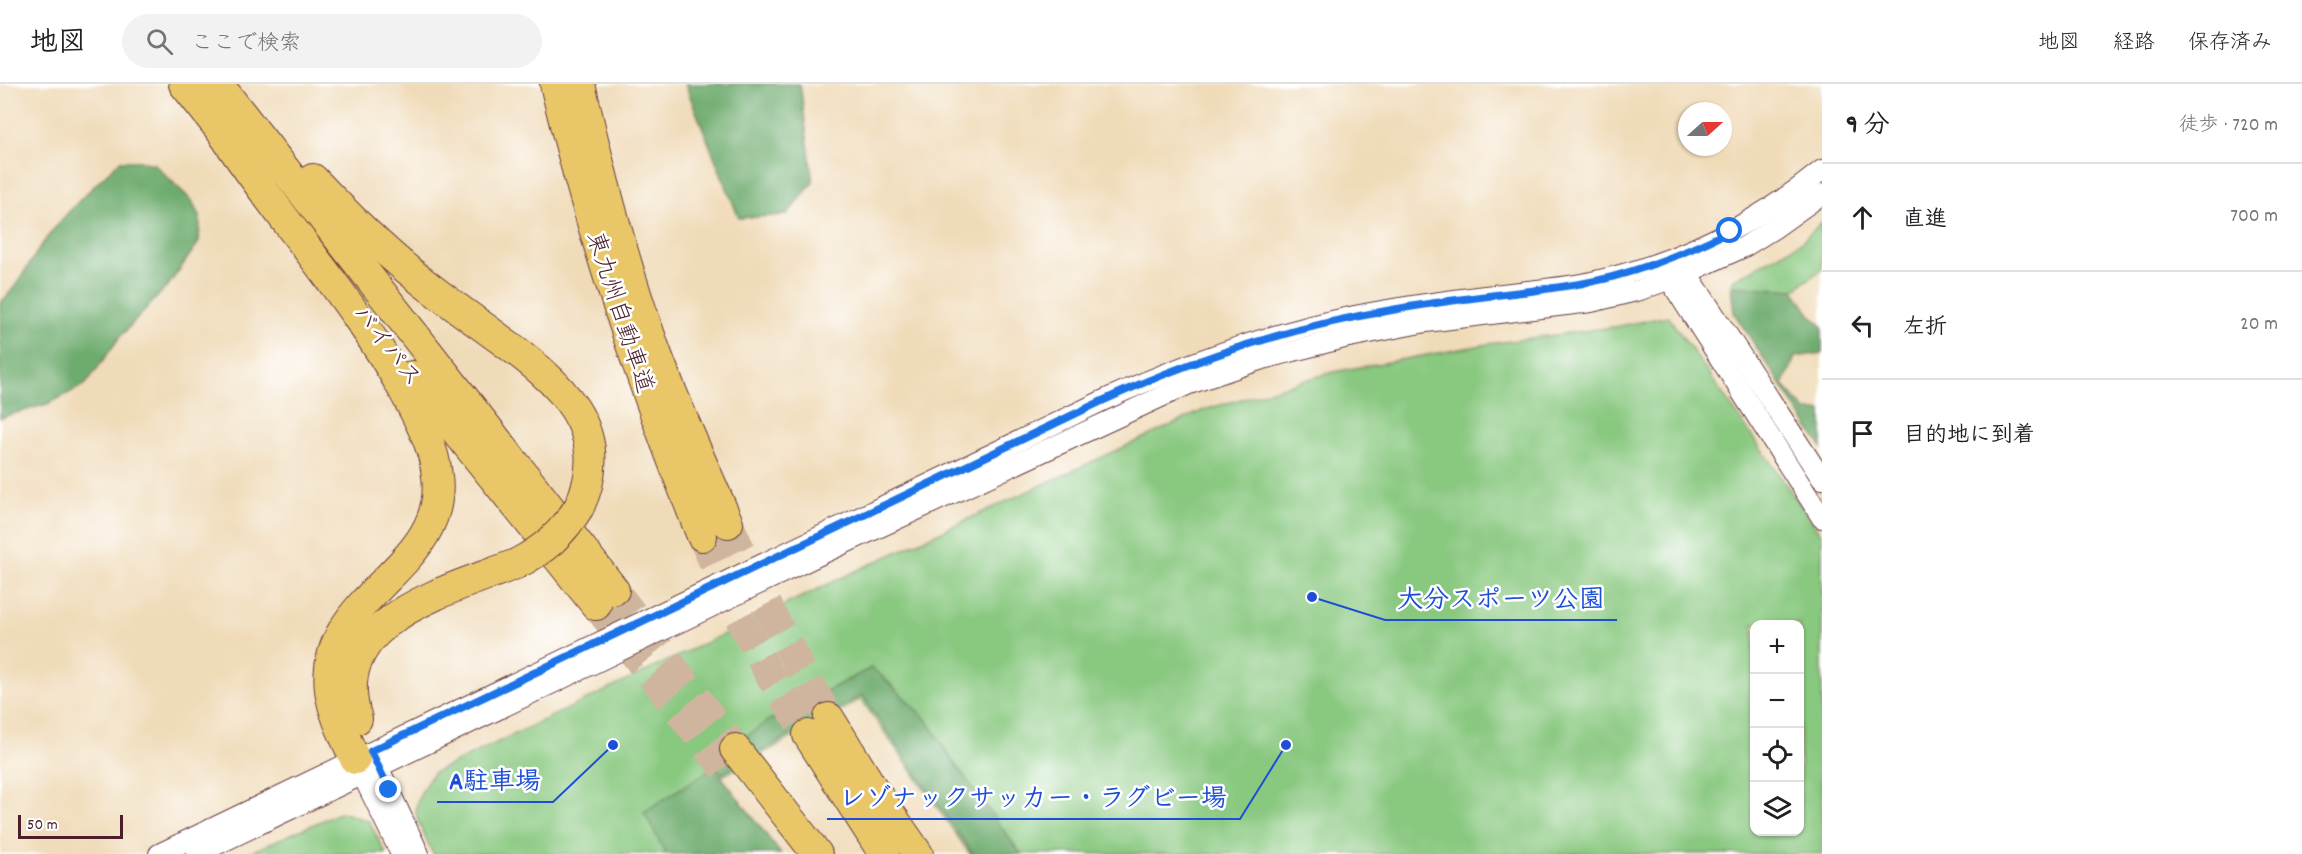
<!DOCTYPE html>
<html lang="ja">
<head>
<meta charset="utf-8">
<style>
	body { margin:0; font-family:Dekko,"Klee One",sans-serif; background:#f2f2f2; color:#202124 }
	.controls { position:absolute; right:18px; bottom:18px; display:grid; overflow:hidden; border-radius:12px; box-shadow:0 2px 4px #0004 }
	.controls button { width:54px; height:54px; display:grid; place-items:center; padding:0; border:0; border-bottom:2px solid #e0e0e0; background:#fff; color:#202124; font:30px sans-serif }
	.compass { position:absolute; left:1678px; top:18px; width:54px; height:54px; border-radius:50%; background:#fff; box-shadow:0 2px 4px #0004; rotate:69deg }
	.scale { position:absolute; left:18px; bottom:15px; width:105px; box-sizing:border-box; padding-left:6px; border:3px solid #4a1f2b; border-top:0; font-size:16px; line-height:21px; white-space:nowrap; color:#4a1f2b; -webkit-text-stroke:4px #fff; paint-order:stroke }
	.stop { position:absolute; width:18px; height:18px; margin:-14px; border:4px solid #1a73e8; border-radius:50%; background:#fff }
	.stop.end { background:#1a73e8; border-color:#fff; box-shadow:0 2px 6px #0008 }
	.list { margin:0; padding:0; list-style:none }
	h2 { display:flex; justify-content:space-between; align-items:center; height:78px; margin:0; padding:0 24px; font-size:26px }
	h2 small { font-size:20px; font-weight:400; color:#757577 }
	.list li { display:grid; grid-template-columns:39px 1fr auto; gap:18px; align-items:center; box-sizing:border-box; height:108px; padding:0 24px; border-top:2px solid #e0e0e0 }
	.list b { display:block; font-size:22px; white-space:nowrap }
	.list em { font-size:20px; font-style:normal; color:#757577 }
	.icon { flex:none; width:33px; height:33px; fill:none; stroke:currentColor; stroke-width:2; stroke-linecap:round; stroke-linejoin:round }
	.map { position:relative; flex:none; width:1822px; height:770px; overflow:hidden }
	header { display:flex; align-items:center; gap:36px; box-sizing:border-box; height:84px; padding:0 30px; background:#fff; border-bottom:2px solid #e0e0e0 }
	header strong { font-size:28px }
	nav { display:flex; gap:33px; margin-inline-start:auto; font-size:21px }
	.search { width:420px; height:54px; background:#f2f2f2; display:flex; align-items:center; gap:15px; box-sizing:border-box; padding:0 21px; border-radius:33px; color:#757577; font-size:22px }
	main { display:flex }
	aside { flex:1; background:#fff }
	.map>svg:first-child { display:block }
</style>
</head>
<body>
<header>
<strong>地図</strong>
<div class="search"><svg class="icon" aria-label="search" viewBox="0 0 24 24"><circle cx="10" cy="10" r="6"/><path d="M15 15l6 6"/></svg>ここで検索</div>
<nav><a>地図</a><a>経路</a><a>保存済み</a></nav>
</header>
<main>
<div class="map">
<svg width="1822" height="770" viewBox="0 0 1822 770">
	<rect width="100%" height="100%" fill="#fff"/>
	<filter id="ink" filterUnits="userSpaceOnUse"><feTurbulence type="fractalNoise" baseFrequency=".0167" numOctaves="2"/><feDisplacementMap in="SourceGraphic" scale="12" xChannelSelector="R" yChannelSelector="G"/><feConvolveMatrix kernelMatrix="1 2 1 2 8 2 1 2 1" color-interpolation-filters="sRGB"/></filter>
	<filter id="wash" filterUnits="userSpaceOnUse"><feTurbulence type="fractalNoise" baseFrequency=".008" numOctaves="4" result="noise"/><feDisplacementMap in="SourceGraphic" scale="24" xChannelSelector="R" yChannelSelector="G"/><feGaussianBlur stdDeviation="1.35" result="paint"/><feColorMatrix in="noise" values="0 0 0 0 0 0 0 0 0 0 0 0 0 0 0 0 0 1.4 0 .05"/><feComposite in="paint" operator="in"/></filter>
	<g filter="url(#wash)">
		<rect width="100%" height="100%" fill="#f0dbb9"/>
		<!-- green -->
		<g fill="#88c87f" stroke="#697455" stroke-width="1.5" fill-rule="evenodd">
			<polygon points="1822,138 1822,185 1794,206 1731,202 1733,196 1800,159"/>
			<path d="M1668,232l154,220v318h-852l-109,-155 -209,116 22,39h-241c-18,-41 -27,-41 0,-81l427,-204 344,-159 129,-38 155,-28 132,-18zM1754,540h46v208h-46z"/>
			<polygon points="341,728 369,737 386,770 246,770"/>
		</g>
		<!-- forest -->
		<g fill="#6eac6e" stroke="#5c664c" stroke-width="1.5">
			<polygon points="685,0 800,0 813,98 787,131 739,134"/>
			<path d="M120,77h20l14,3 38,37 8,18 -1,23 -29,41 -51,55 -33,46 -36,19 -50,15v-115c20,-18 30,-43 46,-64 22,-29 48,-53 74,-78z"/>
			<polygon points="1731,202 1794,206 1809,229 1822,242 1822,269 1795,273 1783,301 1806,327 1822,327 1822,364 1734,229"/>
			<polygon points="871,584 882,592 928,637 952,676 1021,770 973,770 862,611 722,689 712,678 766,638"/>
			<polygon points="714,683 781,770 666,770 644,728"/>
		</g>
	</g>
	<g filter="url(#ink)">
		<g fill="none" stroke-linecap="round" stroke-linejoin="round">
			<!-- highway-tunnel -->
			<g stroke="#cfb59d" stroke-width="30" stroke-dasharray="30 15" stroke-linecap="butt">
				<path d="M728,439c31,69 63,131 101,195"/>
				<polyline points="702,452 737,529 768,588 808,651"/>
				<polyline points="614,506 735,665"/>
				<polyline points="596,521 724,684"/>
			</g>
			<!-- minor casing -->
			<g stroke="#633b40" stroke-width="22">
				<g id="minor">
					<polyline points="1680,182 1687,189 1822,395"/>
					<polyline points="1670,183 1669,195 1822,434"/>
					<polyline points="373,672 419,770"/>
					<polyline points="356,678 401,770"/>
					<path d="M159,770l943,-453c79,-36 162,-66 248,-84 50,-10 101,-17 152,-23 32,-4 64,-6 94,-13 82,-18 161,-58 226,-111"/>
					<polyline points="197,770 815,473 1189,300 1259,276 1344,254 1426,238 1591,218 1640,206 1687,189 1744,163 1773,145 1822,110"/>
				</g>
			</g>
			<!-- highway casing -->
			<g stroke="#633b40" stroke-width="32">
				<g id="highway">
					<polyline points="184,0 237,67"/>
					<polyline points="218,0 614,506"/>
					<path d="M555,0c37,155 88,305 147,452"/>
					<path d="M580,0c20,89 43,177 74,263 22,60 49,118 74,176"/>
					<path d="M224,51c58,87 130,165 180,256 14,27 30,54 33,85 12,93 -118,118 -107,214 3,24 15,47 25,69"/>
					<path d="M313,95c33,35 68,70 106,100 26,21 54,40 81,60 57,41 116,90 79,168"/>
					<polyline points="412,292 596,521"/>
					<polyline points="829,634 873,705 918,770"/>
					<path d="M357,635c-32,-99 91,-128 159,-155"/>
					<polyline points="808,651 884,770"/>
					<polyline points="735,665 817,770"/>
				</g>
			</g>
			<!-- minor -->
			<use href="#minor" stroke="#fff" stroke-width="20"/>
			<!-- highway -->
			<use href="#highway" stroke="#e9c769" stroke-width="30"/>
			<!-- highway-bridge casing -->
			<g stroke="#633b40" stroke-width="32" stroke-linecap="butt">
				<path id="highway-bridge" d="M516,480c28,-14 47,-31 63,-57"/>
			</g>
			<!-- highway-bridge -->
			<use href="#highway-bridge" stroke="#e9c769" stroke-width="30"/>
		</g>
	</g>
	<g fill="none" stroke-linecap="round" stroke-linejoin="round" filter="url(#ink)">
		<!-- route -->
		<path stroke="#1a73e8" stroke-width="8" d="M389,706l-18,-39 731,-350c93,-43 189,-74 290,-91 43,-8 87,-13 130,-18 30,-4 61,-7 90,-15 41,-11 80,-27 118,-46"/>
	</g>
	<g text-anchor="middle" stroke-width="5" stroke-linejoin="round" paint-order="stroke">
		<!-- street labels -->
		<g font-size="24" fill="#4a1f2b" stroke="#fff">
			<text transform="translate(621 228) rotate(72)" y="8">東九州自動車道</text>
			<text transform="translate(388 261) rotate(52)" y="8">バイパス</text>
		</g>
	</g>
	<!-- callouts -->
	<path fill="none" stroke="#1d4ed8" stroke-width="2" d="M1312 513L1385 536H1617M613 661L553 718H437M1286 661L1240 735H827"/>
	<g fill="#1d4ed8" stroke="#fff" stroke-width="2">
		<circle cx="1312" cy="513" r="6"/>
		<circle cx="613" cy="661" r="6"/>
		<circle cx="1286" cy="661" r="6"/>
	</g>
	<g font-size="26" text-anchor="middle" font-weight="bold" fill="#1d4ed8" stroke="#fff" stroke-width="5" stroke-linejoin="round" paint-order="stroke">
		<text x="1501" y="523">大分スポーツ公園</text>
		<text x="495" y="705">A駐車場</text>
		<text x="1033" y="722">レゾナックサッカー・ラグビー場</text>
	</g>
</svg>
<div class="controls">
<button>+</button>
<button>−</button>
<button><svg class="icon" aria-label="locate" viewBox="0 0 24 24"><circle cx="12" cy="12" r="6"/><path d="M12 2v4M12 18v4M2 12h4M18 12h4"/></svg></button>
<button><svg class="icon" aria-label="layers" viewBox="0 0 24 24"><path d="M12 4l9 5-9 5-9-5zM3 14l9 5 9-5"/></svg></button>
</div>
<svg class="compass" viewBox="-18 -18 36 36"><path d="M0-13l5 13h-10z" fill="#e53935"/><path d="M0 13l5-13h-10z" fill="#757577"/></svg>
<div class="scale">50 m</div>
<div class="stop" style="left:1730px;top:147px"></div>
<div class="stop end" style="left:389px;top:706px"></div>
</div>
<aside>
<h2>9 分<small>徒歩 · 720 m</small></h2>
<ul class="list">
<li><svg class="icon" aria-label="ahead" viewBox="0 0 24 24"><path d="M12 20V5M6 11l6-6 6 6"/></svg><div><b>直進</b></div><em>700 m</em></li>
<li><svg class="icon" aria-label="left" viewBox="0 0 24 24"><path d="M17 20v-9H6M10 6l-5 5 5 5"/></svg><div><b>左折</b></div><em>20 m</em></li>
<li><svg class="icon" aria-label="arrive" viewBox="0 0 24 24"><path d="M6 21V4h12l-3 4 3 4H6"/></svg><div><b>目的地に到着</b></div></li>
</ul>
</aside>
</main>
</body>
</html>
